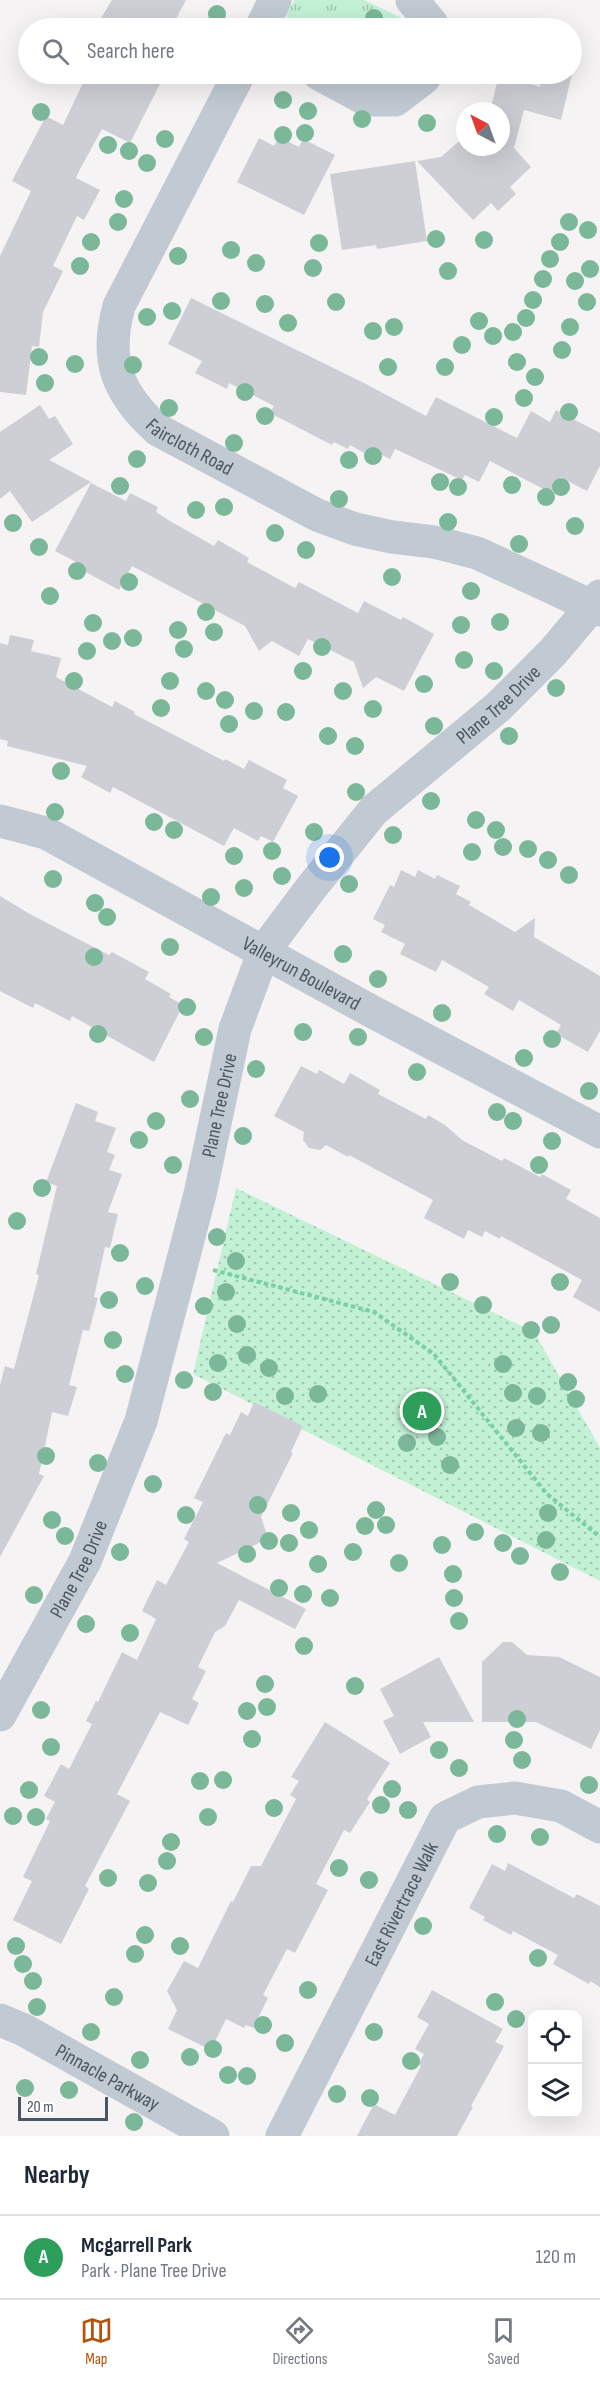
<!DOCTYPE html>
<html lang="en">
<head>
<meta charset="utf-8">
<style>
	body { margin:0; font-family:"Sofia Sans Condensed",sans-serif; background:#f6f6f7; color:#1f2937 }
	.controls { position:absolute; right:18px; bottom:18px; display:grid; overflow:hidden; border-radius:12px; box-shadow:0 6px 24px #0002 }
	.controls button { width:54px; height:54px; display:grid; place-items:center; padding:0; border:0; border-bottom:2px solid #e0e1e3; background:#fff; color:#1f2937; font:30px sans-serif }
	.compass { position:absolute; left:456px; top:102px; width:54px; height:54px; border-radius:50%; background:#fff; box-shadow:0 6px 24px #0002; rotate:319deg }
	.scale { position:absolute; left:18px; bottom:15px; width:90px; box-sizing:border-box; padding-left:6px; border:3px solid #4a5661; border-top:0; font-size:16px; line-height:21px; white-space:nowrap; color:#4a5661; -webkit-text-stroke:4px #fff; paint-order:stroke }
	.you { position:absolute; left:330px; top:858px; width:21px; height:21px; margin:-15px; border:4px solid #fff; border-radius:50%; background:#1a73e8; box-shadow:0 0 0 9px #1a73e833 }
	.badge { display:grid; place-items:center; width:39px; height:39px; border-radius:50%; background:#b45309; color:#fff; font-size:20px; font-weight:700 }
	.pin { position:absolute; translate:-50% -50%; border:3px solid #fff; box-shadow:0 2px 6px #0006 }
	.list { margin:0; padding:0; list-style:none }
	h2 { display:flex; justify-content:space-between; align-items:center; height:78px; margin:0; padding:0 24px; font-size:26px }
	h2 small { font-size:20px; font-weight:400; color:#747a83 }
	.list li { display:grid; grid-template-columns:39px 1fr auto; gap:18px; align-items:center; box-sizing:border-box; height:84px; padding:0 24px; border-top:2px solid #e0e1e3 }
	.list b { display:block; font-size:22px; white-space:nowrap }
	.list p { margin:0; font-size:20px; white-space:nowrap; color:#747a83 }
	.list em { font-size:20px; font-style:normal; color:#747a83 }
	.icon { flex:none; width:33px; height:33px; fill:none; stroke:currentColor; stroke-width:2; stroke-linecap:round; stroke-linejoin:round }
	.map { position:relative; flex:none; width:600px; height:2136px; overflow:hidden }
	.search { position:absolute; background:#fff; box-shadow:0 6px 24px #0002; left:18px; right:18px; top:18px; height:66px; display:flex; align-items:center; gap:15px; box-sizing:border-box; padding:0 21px; border-radius:33px; color:#747a83; font-size:22px }
	.sheet { height:162px; background:#fff }
	nav { display:flex; justify-content:space-around; align-items:center; box-sizing:border-box; height:84px; border-top:2px solid #e0e1e3; background:#fff; font-size:16px; color:#747a83 }
	nav a { display:grid; justify-items:center; gap:3px }
	nav .on { color:#b45309 }
	.map>svg:first-child { display:block }
</style>
</head>
<body>
<div class="map">
<svg width="600" height="2136" viewBox="0 0 600 2136">
	<defs>
		<pattern id="grass-tufts" width="24" height="20" patternUnits="userSpaceOnUse" patternTransform="scale(1.5)"><rect width="24" height="20" fill="#c3f1d5"/><path d="M3 7l-1-3M5 7V3M7 7l1-3M15 17l-1-3M17 17v-4M19 17l1-3" fill="none" stroke="#a0c6b0"/></pattern>
		<pattern id="park-dots" width="8" height="8" patternUnits="userSpaceOnUse" patternTransform="scale(1.5)"><rect width="8" height="8" fill="#c3f1d5"/><path d="M2 2h.1M6 6h.1" fill="none" stroke="#a0c6b0" stroke-width="1.8" stroke-linecap="round"/></pattern>
	</defs>
	<rect width="100%" height="100%" fill="#f5f3f3"/>
	<!-- grass -->
	<g fill="url(#grass-tufts)">
		<polygon points="294,0 364,0 404,19 412,28 291,28 286,15"/>
		<path d="M357,74h50l-5,6c-17,2 -30,2 -45,-6z"/>
	</g>
	<!-- park -->
	<polygon fill="url(#park-dots)" points="236,1188 534,1332 600,1448 600,1581 193,1374"/>
	<!-- building -->
	<g fill="#cdcfd5">
		<polygon points="112,0 186,0 171,28 99,28 97,25"/>
		<polygon points="92,74 165,74 130,143 102,129 79,171 76,178 100,190 84,220 77,216 53,266 63,271 43,312 39,347 32,346 26,395 0,392 0,256 31,191 12,181 46,116 63,125 84,81 88,83"/>
		<polygon points="534,74 572,74 561,120 524,110 514,148 531,167 510,187 516,194 498,211 491,203 473,220 417,161 441,157 465,136 465,147 501,147 501,111 490,111 499,75 541,87"/>
		<polygon points="279,137 299,147 303,139 335,155 304,215 237,182 259,138 274,146"/>
		<polygon points="415,161 427,241 377,249 376,245 342,250 330,174"/>
		<polygon points="191,298 362,382 426,416 436,397 517,438 531,411 550,422 556,410 600,433 600,466 587,491 560,477 551,493 490,461 479,482 465,475 462,480 395,449 390,459 378,453 375,459 350,445 348,449 334,442 332,445 270,413 274,406 229,383 227,389 195,373 202,361 168,344"/>
		<polygon points="40,405 49,419 55,416 73,444 49,460 91,482 32,522 10,491 0,499 0,432"/>
		<polygon points="91,483 126,501 130,493 158,507 156,512 170,521 214,546 218,540 249,558 247,562 295,588 299,582 358,613 364,601 401,620 403,617 434,634 404,691 376,677 363,688 354,662 308,639 299,656 272,641 259,651 245,626 132,566 119,590 80,569 82,565 55,551"/>
		<polygon points="10,635 34,640 31,651 61,658 56,677 112,707 115,701 135,712 134,714 224,761 225,759 244,769 249,760 287,780 283,788 298,796 273,842 261,836 258,841 234,828 224,846 113,787 110,793 81,777 87,766 7,746 8,741 0,739 0,643 8,645"/>
		<polygon points="401,870 415,877 418,870 435,879 437,875 460,886 456,894 471,902 469,905 515,932 535,918 534,937 600,976 600,1031 588,1052 556,1034 561,1025 519,1000 513,1011 484,994 489,987 442,960 436,972 400,954 405,944 381,932 385,925 373,919 390,885 394,887"/>
		<polygon points="0,896 28,913 109,955 112,952 149,972 145,979 171,994 169,997 183,1005 154,1062 72,1016 70,1021 35,1003 33,1008 0,991"/>
		<polygon points="301,1066 317,1074 319,1070 344,1084 350,1073 380,1090 378,1094 426,1119 428,1115 445,1125 462,1140 502,1161 504,1158 540,1177 542,1174 571,1190 566,1199 600,1218 600,1312 573,1297 582,1280 501,1236 500,1239 485,1231 482,1237 468,1230 464,1239 424,1218 433,1200 349,1155 348,1157 326,1145 320,1150 309,1148 303,1140 304,1132 274,1116"/>
		<polygon points="76,1103 98,1112 95,1121 116,1128 107,1152 115,1155 109,1170 122,1174 108,1212 118,1214 110,1248 105,1247 94,1297 98,1298 89,1331 83,1330 69,1385 77,1387 68,1416 52,1412 39,1474 44,1476 0,1557 0,1385 5,1366 14,1369 39,1275 36,1274 57,1186 46,1182"/>
		<polygon points="254,1402 303,1426 291,1452 293,1453 261,1517 266,1532 261,1542 217,1563 306,1609 295,1629 239,1600 225,1626 215,1632 198,1667 206,1671 192,1699 199,1703 188,1725 160,1712 117,1794 130,1801 85,1886 89,1889 61,1944 13,1920 32,1881 23,1877 50,1821 46,1819 55,1802 44,1796 61,1764 69,1769 92,1724 86,1721 96,1701 98,1702 122,1652 137,1660 156,1619 142,1611 157,1580 166,1585 189,1542 184,1539 203,1502 194,1498 226,1433 230,1435 241,1412 248,1416"/>
		<polygon points="503,1642 512,1642 527,1655 559,1657 600,1677 600,1730 591,1749 536,1722 482,1722 482,1662"/>
		<polygon points="439,1657 474,1722 423,1722 431,1737 400,1754 383,1721 394,1716 380,1689"/>
		<polygon points="325,1722 390,1763 367,1799 370,1802 350,1833 344,1830 316,1884 328,1890 295,1953 287,1949 263,1995 268,1998 253,2028 246,2025 244,2028 226,2019 211,2050 168,2029 177,2010 167,1991 184,1961 198,1968 231,1901 233,1902 251,1866 261,1866 296,1799 290,1795 299,1781 291,1777"/>
		<polygon points="508,1863 574,1898 577,1894 600,1906 600,1987 590,1981 589,1984 553,1964 558,1955 513,1931 511,1935 483,1920 485,1917 469,1908 492,1864 505,1871"/>
		<polygon points="432,1990 503,2029 495,2042 504,2046 471,2106 473,2107 457,2136 357,2136 374,2104 395,2115 421,2066 418,2065 424,2054 415,2049 429,2024 417,2017"/>
	</g>
	<g fill="none" stroke-linecap="round" stroke-linejoin="round">
		<!-- path -->
		<polyline stroke="#7ad0a6" stroke-width="4" stroke-dasharray="4.5 3" stroke-linecap="butt" points="213,1270 374,1312 434,1354 547,1494 600,1537"/>
		<!-- minor -->
		<g stroke="#c1cad2" stroke-width="33">
			<polyline points="412,0 432,24 432,28"/>
			<polyline points="261,28 275,0"/>
			<path id="s1" d="M239,74l-120,232c-15,54 -2,87 39,124l159,85 38,14 37,8 42,5 43,11 123,57"/>
			<polyline points="319,74 367,100 395,100 424,78 426,74"/>
			<path id="s2" d="M0,821l46,12 325,178 229,121"/>
			<path id="s3" d="M0,1715l85,-154 56,-140 59,-227 35,-165 29,-78 47,-63 63,-78 124,-103 55,-55 47,-56"/>
			<path id="s4" d="M0,2020l24,10 189,106"/>
			<path id="s5" d="M282,2136l163,-318 33,-16 37,-4 46,8 39,21"/>
		</g>
	</g>
	<!-- trees -->
	<g fill="#7bb799">
		<circle cx="217" cy="14" r="9"/>
		<circle cx="374" cy="18" r="9"/>
		<circle cx="283" cy="100" r="9"/>
		<circle cx="308" cy="111" r="9"/>
		<circle cx="41" cy="112" r="9"/>
		<circle cx="362" cy="119" r="9"/>
		<circle cx="427" cy="123" r="9"/>
		<circle cx="305" cy="133" r="9"/>
		<circle cx="283" cy="135" r="9"/>
		<circle cx="165" cy="139" r="9"/>
		<circle cx="108" cy="145" r="9"/>
		<circle cx="129" cy="151" r="9"/>
		<circle cx="147" cy="163" r="9"/>
		<circle cx="124" cy="199" r="9"/>
		<circle cx="118" cy="222" r="9"/>
		<circle cx="569" cy="222" r="9"/>
		<circle cx="588" cy="230" r="9"/>
		<circle cx="436" cy="239" r="9"/>
		<circle cx="484" cy="240" r="9"/>
		<circle cx="91" cy="242" r="9"/>
		<circle cx="560" cy="242" r="9"/>
		<circle cx="319" cy="243" r="9"/>
		<circle cx="231" cy="250" r="9"/>
		<circle cx="178" cy="256" r="9"/>
		<circle cx="550" cy="259" r="9"/>
		<circle cx="256" cy="263" r="9"/>
		<circle cx="80" cy="266" r="9"/>
		<circle cx="313" cy="268" r="9"/>
		<circle cx="590" cy="269" r="9"/>
		<circle cx="448" cy="271" r="9"/>
		<circle cx="543" cy="279" r="9"/>
		<circle cx="575" cy="281" r="9"/>
		<circle cx="533" cy="300" r="9"/>
		<circle cx="221" cy="301" r="9"/>
		<circle cx="336" cy="302" r="9"/>
		<circle cx="587" cy="302" r="9"/>
		<circle cx="265" cy="304" r="9"/>
		<circle cx="172" cy="311" r="9"/>
		<circle cx="147" cy="317" r="9"/>
		<circle cx="526" cy="318" r="9"/>
		<circle cx="479" cy="321" r="9"/>
		<circle cx="288" cy="323" r="9"/>
		<circle cx="394" cy="327" r="9"/>
		<circle cx="570" cy="327" r="9"/>
		<circle cx="373" cy="331" r="9"/>
		<circle cx="513" cy="332" r="9"/>
		<circle cx="493" cy="336" r="9"/>
		<circle cx="462" cy="345" r="9"/>
		<circle cx="562" cy="350" r="9"/>
		<circle cx="39" cy="357" r="9"/>
		<circle cx="517" cy="362" r="9"/>
		<circle cx="75" cy="364" r="9"/>
		<circle cx="133" cy="365" r="9"/>
		<circle cx="388" cy="367" r="9"/>
		<circle cx="445" cy="367" r="9"/>
		<circle cx="535" cy="377" r="9"/>
		<circle cx="45" cy="383" r="9"/>
		<circle cx="245" cy="392" r="9"/>
		<circle cx="524" cy="398" r="9"/>
		<circle cx="169" cy="408" r="9"/>
		<circle cx="569" cy="412" r="9"/>
		<circle cx="265" cy="416" r="9"/>
		<circle cx="494" cy="417" r="9"/>
		<circle cx="234" cy="443" r="9"/>
		<circle cx="373" cy="456" r="9"/>
		<circle cx="137" cy="459" r="9"/>
		<circle cx="349" cy="460" r="9"/>
		<circle cx="440" cy="482" r="9"/>
		<circle cx="512" cy="485" r="9"/>
		<circle cx="120" cy="486" r="9"/>
		<circle cx="458" cy="487" r="9"/>
		<circle cx="561" cy="487" r="9"/>
		<circle cx="546" cy="497" r="9"/>
		<circle cx="339" cy="499" r="9"/>
		<circle cx="224" cy="507" r="9"/>
		<circle cx="196" cy="510" r="9"/>
		<circle cx="448" cy="522" r="9"/>
		<circle cx="13" cy="523" r="9"/>
		<circle cx="575" cy="526" r="9"/>
		<circle cx="275" cy="533" r="9"/>
		<circle cx="519" cy="544" r="9"/>
		<circle cx="39" cy="547" r="9"/>
		<circle cx="306" cy="550" r="9"/>
		<circle cx="77" cy="571" r="9"/>
		<circle cx="392" cy="577" r="9"/>
		<circle cx="129" cy="582" r="9"/>
		<circle cx="471" cy="591" r="9"/>
		<circle cx="50" cy="596" r="9"/>
		<circle cx="206" cy="612" r="9"/>
		<circle cx="500" cy="622" r="9"/>
		<circle cx="93" cy="623" r="9"/>
		<circle cx="461" cy="625" r="9"/>
		<circle cx="178" cy="630" r="9"/>
		<circle cx="214" cy="632" r="9"/>
		<circle cx="133" cy="638" r="9"/>
		<circle cx="112" cy="641" r="9"/>
		<circle cx="322" cy="647" r="9"/>
		<circle cx="184" cy="649" r="9"/>
		<circle cx="87" cy="651" r="9"/>
		<circle cx="464" cy="660" r="9"/>
		<circle cx="303" cy="671" r="9"/>
		<circle cx="494" cy="671" r="9"/>
		<circle cx="74" cy="681" r="9"/>
		<circle cx="170" cy="681" r="9"/>
		<circle cx="424" cy="684" r="9"/>
		<circle cx="556" cy="688" r="9"/>
		<circle cx="206" cy="691" r="9"/>
		<circle cx="343" cy="691" r="9"/>
		<circle cx="225" cy="700" r="9"/>
		<circle cx="161" cy="708" r="9"/>
		<circle cx="373" cy="709" r="9"/>
		<circle cx="254" cy="711" r="9"/>
		<circle cx="286" cy="712" r="9"/>
		<circle cx="229" cy="724" r="9"/>
		<circle cx="434" cy="726" r="9"/>
		<circle cx="328" cy="736" r="9"/>
		<circle cx="509" cy="736" r="9"/>
		<circle cx="355" cy="746" r="9"/>
		<circle cx="61" cy="771" r="9"/>
		<circle cx="356" cy="792" r="9"/>
		<circle cx="431" cy="801" r="9"/>
		<circle cx="55" cy="812" r="9"/>
		<circle cx="476" cy="820" r="9"/>
		<circle cx="154" cy="822" r="9"/>
		<circle cx="174" cy="830" r="9"/>
		<circle cx="496" cy="830" r="9"/>
		<circle cx="314" cy="832" r="9"/>
		<circle cx="393" cy="835" r="9"/>
		<circle cx="503" cy="847" r="9"/>
		<circle cx="528" cy="849" r="9"/>
		<circle cx="272" cy="851" r="9"/>
		<circle cx="472" cy="852" r="9"/>
		<circle cx="234" cy="856" r="9"/>
		<circle cx="548" cy="860" r="9"/>
		<circle cx="569" cy="875" r="9"/>
		<circle cx="282" cy="876" r="9"/>
		<circle cx="53" cy="879" r="9"/>
		<circle cx="349" cy="884" r="9"/>
		<circle cx="244" cy="888" r="9"/>
		<circle cx="211" cy="897" r="9"/>
		<circle cx="95" cy="903" r="9"/>
		<circle cx="107" cy="917" r="9"/>
		<circle cx="170" cy="947" r="9"/>
		<circle cx="343" cy="954" r="9"/>
		<circle cx="94" cy="957" r="9"/>
		<circle cx="378" cy="979" r="9"/>
		<circle cx="187" cy="1007" r="9"/>
		<circle cx="442" cy="1013" r="9"/>
		<circle cx="303" cy="1032" r="9"/>
		<circle cx="98" cy="1034" r="9"/>
		<circle cx="204" cy="1037" r="9"/>
		<circle cx="358" cy="1037" r="9"/>
		<circle cx="552" cy="1039" r="9"/>
		<circle cx="524" cy="1058" r="9"/>
		<circle cx="256" cy="1069" r="9"/>
		<circle cx="417" cy="1072" r="9"/>
		<circle cx="589" cy="1091" r="9"/>
		<circle cx="190" cy="1099" r="9"/>
		<circle cx="497" cy="1112" r="9"/>
		<circle cx="156" cy="1121" r="9"/>
		<circle cx="513" cy="1121" r="9"/>
		<circle cx="243" cy="1136" r="9"/>
		<circle cx="139" cy="1140" r="9"/>
		<circle cx="552" cy="1141" r="9"/>
		<circle cx="173" cy="1165" r="9"/>
		<circle cx="539" cy="1165" r="9"/>
		<circle cx="42" cy="1188" r="9"/>
		<circle cx="17" cy="1221" r="9"/>
		<circle cx="217" cy="1237" r="9"/>
		<circle cx="120" cy="1253" r="9"/>
		<circle cx="236" cy="1261" r="9"/>
		<circle cx="450" cy="1282" r="9"/>
		<circle cx="560" cy="1282" r="9"/>
		<circle cx="145" cy="1286" r="9"/>
		<circle cx="226" cy="1292" r="9"/>
		<circle cx="109" cy="1300" r="9"/>
		<circle cx="483" cy="1305" r="9"/>
		<circle cx="204" cy="1306" r="9"/>
		<circle cx="237" cy="1324" r="9"/>
		<circle cx="551" cy="1325" r="9"/>
		<circle cx="531" cy="1330" r="9"/>
		<circle cx="113" cy="1340" r="9"/>
		<circle cx="247" cy="1355" r="9"/>
		<circle cx="218" cy="1363" r="9"/>
		<circle cx="503" cy="1364" r="9"/>
		<circle cx="269" cy="1368" r="9"/>
		<circle cx="125" cy="1374" r="9"/>
		<circle cx="184" cy="1380" r="9"/>
		<circle cx="568" cy="1382" r="9"/>
		<circle cx="213" cy="1392" r="9"/>
		<circle cx="513" cy="1393" r="9"/>
		<circle cx="318" cy="1394" r="9"/>
		<circle cx="285" cy="1396" r="9"/>
		<circle cx="537" cy="1396" r="9"/>
		<circle cx="576" cy="1399" r="9"/>
		<circle cx="516" cy="1428" r="9"/>
		<circle cx="541" cy="1433" r="9"/>
		<circle cx="437" cy="1437" r="9"/>
		<circle cx="407" cy="1443" r="9"/>
		<circle cx="46" cy="1456" r="9"/>
		<circle cx="98" cy="1463" r="9"/>
		<circle cx="450" cy="1465" r="9"/>
		<circle cx="153" cy="1484" r="9"/>
		<circle cx="258" cy="1505" r="9"/>
		<circle cx="376" cy="1510" r="9"/>
		<circle cx="291" cy="1513" r="9"/>
		<circle cx="548" cy="1513" r="9"/>
		<circle cx="186" cy="1515" r="9"/>
		<circle cx="52" cy="1520" r="9"/>
		<circle cx="386" cy="1525" r="9"/>
		<circle cx="365" cy="1526" r="9"/>
		<circle cx="309" cy="1530" r="9"/>
		<circle cx="475" cy="1532" r="9"/>
		<circle cx="65" cy="1536" r="9"/>
		<circle cx="546" cy="1540" r="9"/>
		<circle cx="269" cy="1541" r="9"/>
		<circle cx="289" cy="1543" r="9"/>
		<circle cx="503" cy="1543" r="9"/>
		<circle cx="442" cy="1545" r="9"/>
		<circle cx="120" cy="1552" r="9"/>
		<circle cx="353" cy="1552" r="9"/>
		<circle cx="247" cy="1554" r="9"/>
		<circle cx="520" cy="1556" r="9"/>
		<circle cx="399" cy="1563" r="9"/>
		<circle cx="318" cy="1564" r="9"/>
		<circle cx="560" cy="1572" r="9"/>
		<circle cx="453" cy="1574" r="9"/>
		<circle cx="279" cy="1588" r="9"/>
		<circle cx="303" cy="1594" r="9"/>
		<circle cx="34" cy="1595" r="9"/>
		<circle cx="330" cy="1598" r="9"/>
		<circle cx="454" cy="1598" r="9"/>
		<circle cx="459" cy="1621" r="9"/>
		<circle cx="86" cy="1624" r="9"/>
		<circle cx="130" cy="1633" r="9"/>
		<circle cx="304" cy="1646" r="9"/>
		<circle cx="265" cy="1684" r="9"/>
		<circle cx="355" cy="1686" r="9"/>
		<circle cx="267" cy="1707" r="9"/>
		<circle cx="41" cy="1710" r="9"/>
		<circle cx="247" cy="1711" r="9"/>
		<circle cx="517" cy="1719" r="9"/>
		<circle cx="252" cy="1739" r="9"/>
		<circle cx="514" cy="1740" r="9"/>
		<circle cx="51" cy="1747" r="9"/>
		<circle cx="439" cy="1750" r="9"/>
		<circle cx="522" cy="1760" r="9"/>
		<circle cx="459" cy="1768" r="9"/>
		<circle cx="223" cy="1780" r="9"/>
		<circle cx="200" cy="1781" r="9"/>
		<circle cx="589" cy="1785" r="9"/>
		<circle cx="392" cy="1789" r="9"/>
		<circle cx="29" cy="1790" r="9"/>
		<circle cx="381" cy="1805" r="9"/>
		<circle cx="274" cy="1808" r="9"/>
		<circle cx="408" cy="1810" r="9"/>
		<circle cx="13" cy="1816" r="9"/>
		<circle cx="36" cy="1817" r="9"/>
		<circle cx="208" cy="1817" r="9"/>
		<circle cx="497" cy="1834" r="9"/>
		<circle cx="540" cy="1837" r="9"/>
		<circle cx="171" cy="1842" r="9"/>
		<circle cx="167" cy="1861" r="9"/>
		<circle cx="339" cy="1868" r="9"/>
		<circle cx="108" cy="1878" r="9"/>
		<circle cx="369" cy="1880" r="9"/>
		<circle cx="148" cy="1883" r="9"/>
		<circle cx="423" cy="1926" r="9"/>
		<circle cx="145" cy="1935" r="9"/>
		<circle cx="16" cy="1946" r="9"/>
		<circle cx="180" cy="1946" r="9"/>
		<circle cx="135" cy="1954" r="9"/>
		<circle cx="538" cy="1958" r="9"/>
		<circle cx="23" cy="1964" r="9"/>
		<circle cx="33" cy="1981" r="9"/>
		<circle cx="308" cy="1990" r="9"/>
		<circle cx="114" cy="1997" r="9"/>
		<circle cx="495" cy="2002" r="9"/>
		<circle cx="37" cy="2007" r="9"/>
		<circle cx="516" cy="2019" r="9"/>
		<circle cx="263" cy="2025" r="9"/>
		<circle cx="91" cy="2032" r="9"/>
		<circle cx="374" cy="2032" r="9"/>
		<circle cx="285" cy="2043" r="9"/>
		<circle cx="213" cy="2049" r="9"/>
		<circle cx="190" cy="2057" r="9"/>
		<circle cx="140" cy="2060" r="9"/>
		<circle cx="411" cy="2061" r="9"/>
		<circle cx="228" cy="2075" r="9"/>
		<circle cx="247" cy="2076" r="9"/>
		<circle cx="25" cy="2088" r="9"/>
		<circle cx="69" cy="2090" r="9"/>
		<circle cx="337" cy="2094" r="9"/>
		<circle cx="370" cy="2098" r="9"/>
		<circle cx="134" cy="2122" r="9"/>
	</g>
	<g text-anchor="middle" stroke-width="5" stroke-linejoin="round" paint-order="stroke">
		<!-- street labels -->
		<g font-size="20" fill="#4a5661" stroke="#fff">
			<text dy="7" stroke="none"><textPath href="#s1" startOffset="436">Faircloth Road</textPath></text>
			<text dy="7" stroke="none"><textPath href="#s3" startOffset="1155">Plane Tree Drive</textPath></text>
			<text dy="7" stroke="none"><textPath href="#s2" startOffset="339">Valleyrun Boulevard</textPath></text>
			<text dy="7" stroke="none"><textPath href="#s3" startOffset="652">Plane Tree Drive</textPath></text>
			<text dy="7" stroke="none"><textPath href="#s3" startOffset="166">Plane Tree Drive</textPath></text>
			<text dy="7" stroke="none"><textPath href="#s5" startOffset="261">East Rivertrace Walk</textPath></text>
			<text dy="7" stroke="none"><textPath href="#s4" startOffset="122">Pinnacle Parkway</textPath></text>
		</g>
	</g>
</svg>
<div class="controls">
<button><svg class="icon" aria-label="locate" viewBox="0 0 24 24"><circle cx="12" cy="12" r="6"/><path d="M12 2v4M12 18v4M2 12h4M18 12h4"/></svg></button>
<button><svg class="icon" aria-label="layers" viewBox="0 0 24 24"><path d="M12 4l9 5-9 5-9-5zM3 14l9 5 9-5"/></svg></button>
</div>
<svg class="compass" viewBox="-18 -18 36 36"><path d="M0-13l5 13h-10z" fill="#e53935"/><path d="M0 13l5-13h-10z" fill="#747a83"/></svg>
<div class="scale">20 m</div>
<div class="you"></div>
<div class="pin badge" style="left:422px;top:1411px;background:#2e9e5b">A</div>
<div class="search"><svg class="icon" aria-label="search" viewBox="0 0 24 24"><circle cx="10" cy="10" r="6"/><path d="M15 15l6 6"/></svg>Search here</div>
</div>
<section class="sheet">
<h2>Nearby<small></small></h2>
<ul class="list">
<li><span class="badge" style="background:#2e9e5b">A</span><div><b>Mcgarrell Park</b><p>Park · Plane Tree Drive</p></div><em>120 m</em></li>
</ul>
</section>
<nav>
<a class="on"><svg class="icon" aria-label="map" viewBox="0 0 24 24"><path d="M3 6l6-2 6 2 6-2v14l-6 2-6-2-6 2zM9 4v14M15 6v14"/></svg>Map</a>
<a><svg class="icon" aria-label="directions" viewBox="0 0 24 24"><path d="M12 3l9 9-9 9-9-9zM9 14v-3h6M13 9l2 2-2 2"/></svg>Directions</a>
<a><svg class="icon" aria-label="saved" viewBox="0 0 24 24"><path d="M7 4h10v16l-5-4-5 4z"/></svg>Saved</a>
</nav>
</body>
</html>
